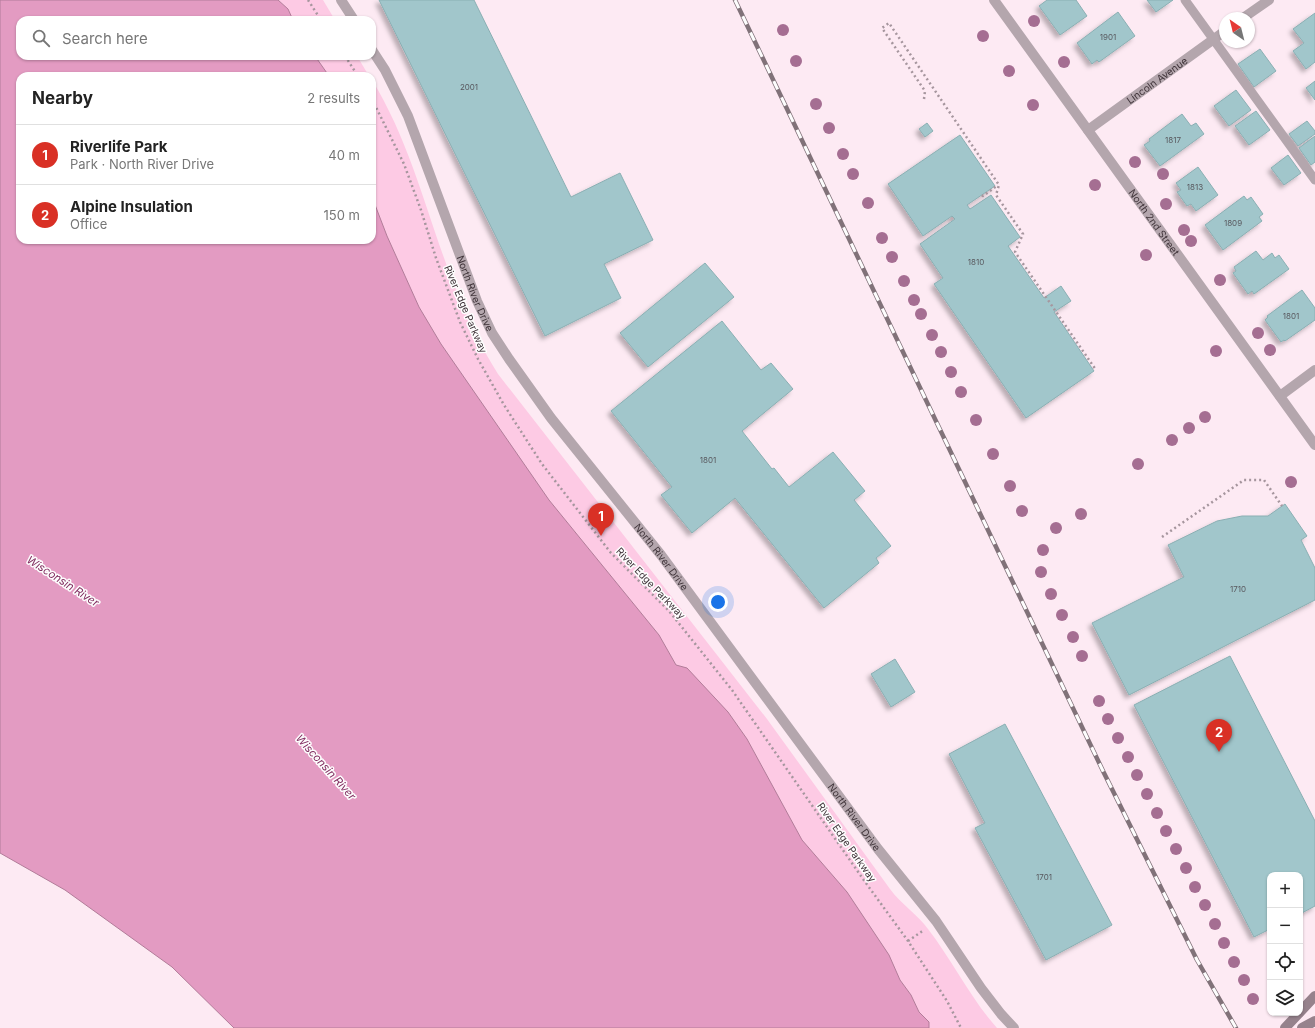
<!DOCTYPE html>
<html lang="en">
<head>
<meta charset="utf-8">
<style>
	body { margin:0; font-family:Inter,sans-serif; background:#f2f2f2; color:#222 }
	.controls { position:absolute; right:12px; bottom:12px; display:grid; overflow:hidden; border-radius:8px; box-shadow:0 1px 3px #0004 }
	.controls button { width:36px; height:36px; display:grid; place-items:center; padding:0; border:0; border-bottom:1px solid #e0e0e0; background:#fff; color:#222; font:20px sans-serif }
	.compass { position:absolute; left:1219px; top:12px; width:36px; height:36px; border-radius:50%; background:#fff; box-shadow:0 1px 3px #0004; rotate:325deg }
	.you { position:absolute; left:718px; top:602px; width:14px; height:14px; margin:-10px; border:3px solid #fff; border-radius:50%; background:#1a73e8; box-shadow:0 0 0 6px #1a73e833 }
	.badge { display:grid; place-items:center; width:26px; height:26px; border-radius:50%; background:#d93025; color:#fff; font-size:13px; font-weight:700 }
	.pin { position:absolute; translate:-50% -33px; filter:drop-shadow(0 1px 2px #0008) }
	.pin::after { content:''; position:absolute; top:21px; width:14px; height:12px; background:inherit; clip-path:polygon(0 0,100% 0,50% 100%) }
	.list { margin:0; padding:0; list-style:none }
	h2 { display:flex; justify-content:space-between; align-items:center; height:52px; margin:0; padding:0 16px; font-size:17px }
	h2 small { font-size:13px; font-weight:400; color:#767676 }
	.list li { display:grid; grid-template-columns:26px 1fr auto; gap:12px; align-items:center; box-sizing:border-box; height:60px; padding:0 16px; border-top:1px solid #e0e0e0 }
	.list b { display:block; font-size:15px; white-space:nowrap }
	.list p { margin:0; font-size:13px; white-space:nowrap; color:#767676 }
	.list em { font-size:13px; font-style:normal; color:#767676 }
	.icon { flex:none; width:22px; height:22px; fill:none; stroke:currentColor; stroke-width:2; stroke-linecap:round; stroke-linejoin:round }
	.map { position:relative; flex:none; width:1315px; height:1028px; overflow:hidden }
	.search { position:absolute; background:#fff; box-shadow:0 1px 3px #0004; left:16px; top:16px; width:360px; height:44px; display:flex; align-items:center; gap:10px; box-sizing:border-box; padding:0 14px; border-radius:12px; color:#767676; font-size:15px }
	.panel { position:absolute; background:#fff; box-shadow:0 1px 3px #0004; left:16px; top:72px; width:360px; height:172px; border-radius:12px }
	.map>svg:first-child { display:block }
</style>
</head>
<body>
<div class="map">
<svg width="1315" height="1028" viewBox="0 0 1315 1028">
	<defs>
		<filter id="shadow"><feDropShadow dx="-3.5" dy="3.5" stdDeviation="2" flood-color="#0004"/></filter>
	</defs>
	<rect width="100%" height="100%" fill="#fdeaf3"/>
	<!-- green -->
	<g fill="#fdcae4">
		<polygon points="278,0 323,0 335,20 293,20 288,9"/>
		<polygon points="315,56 357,56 369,76 329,76"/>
		<path d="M372,80c40,65 56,140 84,210 11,29 25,57 42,84l269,345 123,170c11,15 27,25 38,40 24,31 43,70 69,99h-68v-6l-10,-10 -8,-17 -11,-15 -11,-25 -42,-63 -45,-52 -55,-101 -19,-27 -52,-47 -17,-30 -110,-135 -108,-156 -22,-37 -32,-71 -15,-39z"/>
	</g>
	<!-- water -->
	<polygon fill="#e39bc2" stroke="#b27c99" points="0,0 278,0 288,9 293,20 20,20 20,56 315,56 329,76 20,76 20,240 372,240 372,197 387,236 419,307 441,344 549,500 659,635 676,665 687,668 728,712 747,739 802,840 847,892 889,955 900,980 911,995 919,1012 929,1022 929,1028 234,1028 172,967 65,890 0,853"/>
	<!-- building -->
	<g fill="#a1c6cb" stroke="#8aafb3" filter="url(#shadow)">
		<polygon points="379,0 474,0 571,197 620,173 653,240 604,264 621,298 545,336"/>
		<polygon points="1047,0 1076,0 1087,16 1060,35 1039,6"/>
		<polygon points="1147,0 1173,0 1156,12"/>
		<polygon points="1118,12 1135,36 1099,62 1097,60 1092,64 1077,43"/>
		<polygon points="1315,13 1315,62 1306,69 1293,51 1304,43 1293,29"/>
		<polygon points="1260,49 1276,71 1254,87 1238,64"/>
		<polygon points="1315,81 1315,100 1306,88"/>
		<polygon points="1236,90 1251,110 1229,126 1214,106"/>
		<polygon points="1256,111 1270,130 1249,145 1235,126"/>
		<polygon points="1182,114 1191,126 1196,123 1204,134 1160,166 1144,145 1150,141 1149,139"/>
		<polygon points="1307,121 1315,131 1315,134 1298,146 1289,134"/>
		<polygon points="927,123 933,131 925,137 919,129"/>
		<polygon points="960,135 995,186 967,205 970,209 991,195 1020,237 1008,246 1044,298 1061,286 1071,301 1054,312 1094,371 1026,418 934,284 943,278 920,244 955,219 952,216 923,236 888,184"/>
		<polygon points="1315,136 1315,162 1311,165 1299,148"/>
		<polygon points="1288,155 1301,173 1284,185 1271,168"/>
		<polygon points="1198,167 1218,195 1196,211 1191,204 1187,206 1177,192 1181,190 1176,183"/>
		<polygon points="1244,196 1247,200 1251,197 1263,214 1259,217 1262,221 1223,250 1205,225"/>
		<polygon points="1256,251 1263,260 1272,253 1275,258 1279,255 1289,269 1254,294 1252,291 1248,294 1233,273 1236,271 1234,267"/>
		<polygon points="705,263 734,297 648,367 620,333"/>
		<polygon points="1302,290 1315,308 1315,320 1285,341 1284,340 1281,342 1265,320 1268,317 1267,316"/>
		<polygon points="722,321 761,370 771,363 793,389 742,431 772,469 774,468 789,487 833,452 865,491 854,500 891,546 876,558 879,563 824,608 735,498 692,533 661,495 672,487 611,411"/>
		<polygon points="1285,504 1307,536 1301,540 1315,568 1315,600 1129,695 1092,623 1184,577 1168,545 1217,521 1242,516 1268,516"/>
		<polygon points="1230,656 1315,821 1315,906 1300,914 1300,875 1270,875 1270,929 1254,937 1134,705"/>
		<polygon points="895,659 915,692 891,707 871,674"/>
		<polygon points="1005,724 1112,925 1046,960 975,828 985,823 949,754"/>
	</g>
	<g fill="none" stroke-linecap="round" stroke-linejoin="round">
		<!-- path -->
		<g stroke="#a6969e" stroke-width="2.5" stroke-dasharray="2 3" stroke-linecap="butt">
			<polyline points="308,0 321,20"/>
			<polyline points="345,56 358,76"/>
			<polyline points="372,99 404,164 421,210 436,258 460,322 478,359 504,405 542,464 611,553 669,611 732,690 863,879 908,941 947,1001 961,1028"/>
			<polyline points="924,99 925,91 882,28 889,23 999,185 996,195 1023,234 1015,252 1096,370"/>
			<polyline points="982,195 983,196 998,185"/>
			<polyline points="1162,537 1244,480 1264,480 1282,506"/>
			<polyline points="908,941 924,930"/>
		</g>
		<!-- lane -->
		<polyline stroke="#b4a6ad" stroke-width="9" points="1185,0 1315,180"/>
		<!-- street -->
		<g stroke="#b4a6ad" stroke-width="10">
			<polyline points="341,0 354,20"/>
			<path id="s1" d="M994,0l321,445"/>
			<polyline points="1243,18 1269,0"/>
			<path id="s2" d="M372,50l13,20 23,46 69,185 15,32 17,26 42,59 110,137 217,294 58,72 45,67 20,26 13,14"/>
			<path id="s3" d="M1088,130l137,-99"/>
			<polyline points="1280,396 1315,370"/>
		</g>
		<!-- secondary -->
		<g stroke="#96828c" stroke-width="10">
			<polyline points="1300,1012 1315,996"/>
			<polyline points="1285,1028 1299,1013"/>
			<polyline points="1302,1028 1315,1021"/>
		</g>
		<!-- rail casing -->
		<g stroke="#817279" stroke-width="4.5">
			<polyline id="rail" points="735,0 1103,771 1197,960 1236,1028"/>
		</g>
		<!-- rail -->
		<use href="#rail" stroke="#fdfdfd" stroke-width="3" stroke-dasharray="9" stroke-linecap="butt"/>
	</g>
	<!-- trees -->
	<g fill="#a56e92">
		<circle cx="1034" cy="21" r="6"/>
		<circle cx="783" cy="30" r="6"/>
		<circle cx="983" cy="36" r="6"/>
		<circle cx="796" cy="61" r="6"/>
		<circle cx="1064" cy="62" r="6"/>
		<circle cx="1009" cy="71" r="6"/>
		<circle cx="816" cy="104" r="6"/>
		<circle cx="1033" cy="105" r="6"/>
		<circle cx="829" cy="128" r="6"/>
		<circle cx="843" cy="154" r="6"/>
		<circle cx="1135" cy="162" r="6"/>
		<circle cx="853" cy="174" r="6"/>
		<circle cx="1163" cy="174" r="6"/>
		<circle cx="1095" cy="185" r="6"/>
		<circle cx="868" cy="203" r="6"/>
		<circle cx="1166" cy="204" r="6"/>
		<circle cx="1184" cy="230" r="6"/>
		<circle cx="882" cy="238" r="6"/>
		<circle cx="1191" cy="241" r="6"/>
		<circle cx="1146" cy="255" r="6"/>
		<circle cx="892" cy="257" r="6"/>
		<circle cx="1220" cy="280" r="6"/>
		<circle cx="904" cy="281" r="6"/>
		<circle cx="914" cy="300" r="6"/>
		<circle cx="921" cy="314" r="6"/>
		<circle cx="1258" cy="333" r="6"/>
		<circle cx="932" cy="335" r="6"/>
		<circle cx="1270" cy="350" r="6"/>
		<circle cx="1216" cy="351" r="6"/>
		<circle cx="941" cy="352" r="6"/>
		<circle cx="951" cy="372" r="6"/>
		<circle cx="961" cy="392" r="6"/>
		<circle cx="1205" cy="417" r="6"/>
		<circle cx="976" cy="420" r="6"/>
		<circle cx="1189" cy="428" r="6"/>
		<circle cx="1172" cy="440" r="6"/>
		<circle cx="993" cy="454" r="6"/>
		<circle cx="1138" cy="464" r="6"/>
		<circle cx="1291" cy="482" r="6"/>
		<circle cx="1010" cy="486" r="6"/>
		<circle cx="1022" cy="511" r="6"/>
		<circle cx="1081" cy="514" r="6"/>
		<circle cx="1056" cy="528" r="6"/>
		<circle cx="1043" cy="550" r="6"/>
		<circle cx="1041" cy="572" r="6"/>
		<circle cx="1051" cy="594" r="6"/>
		<circle cx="1062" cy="615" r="6"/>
		<circle cx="1073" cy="637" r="6"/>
		<circle cx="1082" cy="656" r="6"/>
		<circle cx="1099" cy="701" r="6"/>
		<circle cx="1108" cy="719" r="6"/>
		<circle cx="1118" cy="738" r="6"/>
		<circle cx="1128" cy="757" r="6"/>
		<circle cx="1137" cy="775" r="6"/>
		<circle cx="1147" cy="794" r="6"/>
		<circle cx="1157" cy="813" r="6"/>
		<circle cx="1166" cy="831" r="6"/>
		<circle cx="1176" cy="849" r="6"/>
		<circle cx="1186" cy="868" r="6"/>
		<circle cx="1195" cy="887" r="6"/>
		<circle cx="1205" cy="905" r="6"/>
		<circle cx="1215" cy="924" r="6"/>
		<circle cx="1224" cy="943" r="6"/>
		<circle cx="1234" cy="962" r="6"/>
		<circle cx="1244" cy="980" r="6"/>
		<circle cx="1253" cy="999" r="6"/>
	</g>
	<g text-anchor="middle" stroke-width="3" stroke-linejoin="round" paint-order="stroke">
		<!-- number labels -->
		<g font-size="8" fill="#58585e">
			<text x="1108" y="40">1901</text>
			<text x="469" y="90">2001</text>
			<text x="1173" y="143">1817</text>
			<text x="1195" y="190">1813</text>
			<text x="1233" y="226">1809</text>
			<text x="976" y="265">1810</text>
			<text x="1291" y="319">1801</text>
			<text x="708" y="463">1801</text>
			<text x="1238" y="592">1710</text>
			<text x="1044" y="880">1701</text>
		</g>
		<!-- street labels -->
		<g font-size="10" fill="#40343a" stroke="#fdfdfd">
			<text dy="4" stroke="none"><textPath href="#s3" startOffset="85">Lincoln Avenue</textPath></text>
			<text dy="4" stroke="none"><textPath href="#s1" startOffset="274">North 2nd Street</textPath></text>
			<text dy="4" stroke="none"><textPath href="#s2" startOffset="265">North River Drive</textPath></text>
			<text transform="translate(466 309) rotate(67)" y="4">River Edge Parkway</text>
			<text dy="4" stroke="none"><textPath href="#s2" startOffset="589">North River Drive</textPath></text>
			<text transform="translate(651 583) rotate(46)" y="4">River Edge Parkway</text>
			<text dy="4" stroke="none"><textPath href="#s2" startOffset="913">North River Drive</textPath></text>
			<text transform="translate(847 842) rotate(55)" y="4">River Edge Parkway</text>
		</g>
		<!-- water labels -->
		<g font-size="11" font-style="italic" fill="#822e61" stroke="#fdfdfd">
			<text transform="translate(63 581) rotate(33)" y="4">Wisconsin River</text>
			<text transform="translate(326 767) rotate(48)" y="4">Wisconsin River</text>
		</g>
	</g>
</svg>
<div class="controls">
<button>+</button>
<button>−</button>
<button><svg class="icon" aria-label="locate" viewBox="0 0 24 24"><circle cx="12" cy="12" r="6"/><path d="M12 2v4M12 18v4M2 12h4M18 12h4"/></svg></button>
<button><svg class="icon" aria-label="layers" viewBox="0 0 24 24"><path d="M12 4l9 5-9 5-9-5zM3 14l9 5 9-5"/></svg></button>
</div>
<svg class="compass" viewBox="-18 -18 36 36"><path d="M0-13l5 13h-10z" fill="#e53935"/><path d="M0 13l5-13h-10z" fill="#767676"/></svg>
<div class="you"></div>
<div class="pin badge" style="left:601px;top:536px">1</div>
<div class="pin badge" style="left:1219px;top:752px">2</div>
<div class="search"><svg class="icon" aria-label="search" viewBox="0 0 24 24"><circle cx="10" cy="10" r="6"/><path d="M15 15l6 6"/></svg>Search here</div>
<section class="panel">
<h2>Nearby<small>2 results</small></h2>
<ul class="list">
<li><span class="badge">1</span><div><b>Riverlife Park</b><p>Park · North River Drive</p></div><em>40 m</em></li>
<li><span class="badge">2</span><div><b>Alpine Insulation</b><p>Office</p></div><em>150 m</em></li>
</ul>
</section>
</div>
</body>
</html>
